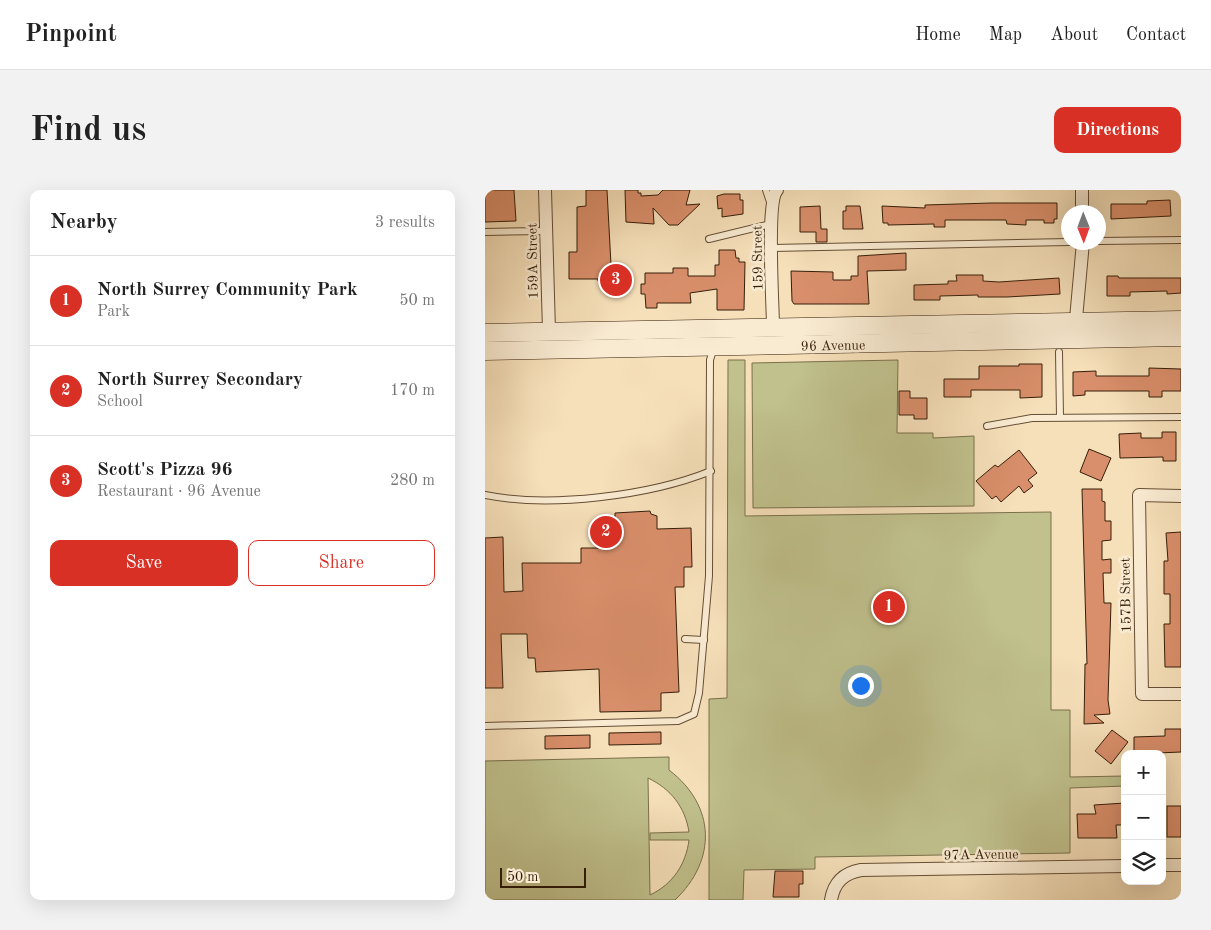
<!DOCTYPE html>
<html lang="en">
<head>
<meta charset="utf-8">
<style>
	body { margin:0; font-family:"Old Standard TT",serif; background:#f2f2f2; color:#222 }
	.controls { position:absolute; right:15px; bottom:15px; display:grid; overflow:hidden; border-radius:10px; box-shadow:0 5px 20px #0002 }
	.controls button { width:45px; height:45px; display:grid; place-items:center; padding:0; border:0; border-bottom:1px solid #e0e0e0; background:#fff; color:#222; font:25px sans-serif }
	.compass { position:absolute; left:576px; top:15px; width:45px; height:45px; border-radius:50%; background:#fff; box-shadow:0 5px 20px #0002; rotate:179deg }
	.scale { position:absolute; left:15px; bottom:12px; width:86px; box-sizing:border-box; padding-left:5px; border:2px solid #361e09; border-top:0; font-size:14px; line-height:18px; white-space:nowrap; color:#361e09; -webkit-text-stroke:4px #f9ebd2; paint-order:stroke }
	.you { position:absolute; left:375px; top:495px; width:18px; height:18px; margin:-12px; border:4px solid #fff; border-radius:50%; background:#1a73e8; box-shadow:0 0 0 8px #1a73e833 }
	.badge { display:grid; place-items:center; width:32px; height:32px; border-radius:50%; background:#d93025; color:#fff; font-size:16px; font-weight:700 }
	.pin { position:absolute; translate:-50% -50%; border:2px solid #fff; box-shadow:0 1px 5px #0006 }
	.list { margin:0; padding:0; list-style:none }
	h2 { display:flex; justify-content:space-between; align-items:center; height:65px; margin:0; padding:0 20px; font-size:21px }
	h2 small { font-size:16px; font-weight:400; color:#767676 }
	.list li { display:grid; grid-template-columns:32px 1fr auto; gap:15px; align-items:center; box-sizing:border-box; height:90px; padding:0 20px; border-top:1px solid #e0e0e0 }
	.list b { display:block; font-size:19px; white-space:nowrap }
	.list p { margin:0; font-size:16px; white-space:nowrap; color:#767676 }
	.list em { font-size:16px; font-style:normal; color:#767676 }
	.actions { display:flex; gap:10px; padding:15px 20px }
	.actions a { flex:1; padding:11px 0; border:1px solid #d93025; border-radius:10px; text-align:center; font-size:18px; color:#d93025 }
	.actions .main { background:#d93025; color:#fff }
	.icon { flex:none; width:28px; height:28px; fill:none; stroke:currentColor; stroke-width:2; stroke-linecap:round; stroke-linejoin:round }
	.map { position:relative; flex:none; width:696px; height:710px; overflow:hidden; border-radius:10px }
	header { display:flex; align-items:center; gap:30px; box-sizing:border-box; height:70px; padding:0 25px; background:#fff; border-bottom:1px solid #e0e0e0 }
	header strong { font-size:24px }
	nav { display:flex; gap:28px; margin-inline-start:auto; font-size:18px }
	.intro { display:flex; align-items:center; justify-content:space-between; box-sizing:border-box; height:120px; padding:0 30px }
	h1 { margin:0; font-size:35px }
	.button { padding:12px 22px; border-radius:10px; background:#d93025; color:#fff; font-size:18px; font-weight:700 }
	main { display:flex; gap:30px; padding:0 30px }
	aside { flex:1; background:#fff; border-radius:10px; box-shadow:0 5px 20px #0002 }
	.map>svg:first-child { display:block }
</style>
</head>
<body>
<header>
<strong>Pinpoint</strong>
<nav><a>Home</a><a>Map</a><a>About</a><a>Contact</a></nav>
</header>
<div class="intro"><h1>Find us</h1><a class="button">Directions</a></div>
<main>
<aside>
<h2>Nearby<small>3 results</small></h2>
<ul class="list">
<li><span class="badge">1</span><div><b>North Surrey Community Park</b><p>Park</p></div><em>50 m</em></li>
<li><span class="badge">2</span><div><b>North Surrey Secondary</b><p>School</p></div><em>170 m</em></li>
<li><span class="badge">3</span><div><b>Scott's Pizza 96</b><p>Restaurant · 96 Avenue</p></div><em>280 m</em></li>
</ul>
<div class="actions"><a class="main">Save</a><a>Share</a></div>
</aside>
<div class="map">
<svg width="696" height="710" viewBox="0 0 696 710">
	<rect width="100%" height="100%" fill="#f6e0ba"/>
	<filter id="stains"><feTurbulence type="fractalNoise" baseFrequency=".004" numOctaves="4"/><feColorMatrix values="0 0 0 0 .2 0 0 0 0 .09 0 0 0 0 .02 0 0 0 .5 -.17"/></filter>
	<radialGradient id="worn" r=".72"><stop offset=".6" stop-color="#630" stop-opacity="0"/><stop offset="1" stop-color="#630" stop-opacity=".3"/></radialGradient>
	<!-- green -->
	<g fill="#c0c18d" stroke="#7b704b" fill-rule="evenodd">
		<polygon points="243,170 260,170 260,326 566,322 566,520 585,520 585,587 640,586 640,596 585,598 585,663 330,667 330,679 259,680 258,710 224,710 224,509 242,508"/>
		<polygon points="413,170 412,243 448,243 448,248 489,246 489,316 268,318 267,173"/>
		<path d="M184,567v13c47,36 48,90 6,130h-190v-139zM163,588c23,11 37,29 41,54l-39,1v7h39c-3,24 -16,44 -39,55z"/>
	</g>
	<!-- building -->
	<g fill="#d98f6b" stroke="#361e09">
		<polygon points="0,0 29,0 31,31 0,32"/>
		<polygon points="101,0 122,0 126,75 138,74 138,93 136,94 113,91 113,89 84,89 84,62 92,62 92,17 101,16"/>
		<polygon points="140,0 153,0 153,3 156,3 156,6 173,5 178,0 205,0 201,15 215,14 193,35 184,35 168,18 169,34 141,32"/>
		<polygon points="239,4 255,4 255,10 258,10 258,24 237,27 237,18 233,19 232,6"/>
		<polygon points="685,10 686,26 626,29 626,14 662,14 662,11"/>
		<polygon points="506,13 572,13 572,29 569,29 569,33 559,33 559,30 541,30 541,35 522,34 521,30 460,30 460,37 449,37 449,34 403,35 403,33 398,33 397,16 440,18 440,15"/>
		<polygon points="335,16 336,39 342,39 342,52 331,52 331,42 315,42 315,17"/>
		<polygon points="361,16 375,16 378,39 358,39 358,21 361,21"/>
		<polygon points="234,60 250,60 251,68 254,68 254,72 260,72 259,120 232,120 232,99 205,103 206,113 172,113 172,118 161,118 160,104 156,104 156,94 160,94 160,83 188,83 188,78 203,78 203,86 230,86 230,75 234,75"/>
		<polygon points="421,63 421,80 382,81 384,114 309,114 307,111 306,81 348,82 348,90 366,90 366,86 373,86 373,66"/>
		<polygon points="471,85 498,85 498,91 514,92 574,88 575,104 522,107 493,107 493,105 455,106 455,110 429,110 429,95 463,94 463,91 472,91"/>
		<polygon points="622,86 633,86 634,88 696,88 696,103 682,104 682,101 645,102 645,106 622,106"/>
		<polygon points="534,174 557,174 557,207 535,208 535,200 486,200 486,207 459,207 459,189 494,189 494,176 534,176"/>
		<polygon points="664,178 696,179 696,201 677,201 677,207 664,207 664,201 600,201 600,205 588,206 588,182 611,181 611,186 664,186"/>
		<polygon points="414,201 425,201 425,208 442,208 442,229 429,229 429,225 414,225"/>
		<polygon points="677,242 691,242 691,271 678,271 678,267 635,268 634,244 656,243 656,248 677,248"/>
		<polygon points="604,259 626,268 616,291 595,282"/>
		<polygon points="534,260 552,283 543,290 548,296 539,303 534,296 516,312 511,306 507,309 491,291 510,275 513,277"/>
		<polygon points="597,299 617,299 617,311 620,312 620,331 626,331 626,350 617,351 617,370 626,369 626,383 618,383 619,413 626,413 623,510 625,524 609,525 619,533 599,534 600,474 602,474"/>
		<polygon points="165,321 166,324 172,326 172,339 206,338 207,377 199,377 199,397 190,397 194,502 176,503 176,521 115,522 114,479 51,482 50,468 43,468 42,444 16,444 18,498 0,498 0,348 18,347 19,402 38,401 37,373 96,373 96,358 116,358 116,353 121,353 121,343 126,343 126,334 130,333 130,323"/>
		<polygon points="696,342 696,477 680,477 679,434 685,434 685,404 679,404 679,371 683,371 681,343"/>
		<polygon points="680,539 696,539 696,562 649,564 649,547 680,546"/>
		<polygon points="627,540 643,552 626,574 610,561"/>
		<polygon points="176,542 176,554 124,555 124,543"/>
		<polygon points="105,545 105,558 60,559 60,546"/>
		<polygon points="640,613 640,635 631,635 632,648 593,648 592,624 611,624 609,615"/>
		<rect x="682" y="616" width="14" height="31"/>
		<polygon points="290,681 318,681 318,694 314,694 314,707 288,707"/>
	</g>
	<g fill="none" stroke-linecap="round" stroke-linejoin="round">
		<!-- service casing -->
		<g stroke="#664e35" stroke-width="8">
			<g id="service">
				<polyline points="281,0 285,12"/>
				<polyline points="0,42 61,41"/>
				<polyline points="224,49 286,34"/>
				<polyline points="614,51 696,50"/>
				<polyline points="287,58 584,52"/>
				<polyline points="574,162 575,227"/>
				<polyline points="502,236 547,228 696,227"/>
				<path d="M0,305c65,13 164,1 226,-24"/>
				<polyline points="200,449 219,450"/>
				<polyline points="0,536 193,531 209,524 214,503 224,386 225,170 229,157"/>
			</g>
		</g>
		<!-- minor casing -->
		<g stroke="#664e35" stroke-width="14">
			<g id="minor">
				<polyline points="60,0 64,141"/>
				<polyline points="597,0 597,22"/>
				<path d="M288,137c0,-22 -7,-125 4,-137"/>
				<polyline points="590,140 598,52"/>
				<polyline points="696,306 654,305 657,504 696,504"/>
				<polyline points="677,675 696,675"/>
				<path d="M346,710c3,-18 13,-27 30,-30l264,-4"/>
			</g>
		</g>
		<!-- secondary casing -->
		<g stroke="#361e09" stroke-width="19">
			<g id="secondary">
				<polyline points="0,143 696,130"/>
				<polyline points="0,161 696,147"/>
			</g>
		</g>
		<!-- service -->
		<use href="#service" stroke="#f9ebd2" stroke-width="6"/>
		<!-- minor -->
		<use href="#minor" stroke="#f9ebd2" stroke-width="12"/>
		<!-- secondary -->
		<use href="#secondary" stroke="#f9ebd2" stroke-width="18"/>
	</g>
	<g text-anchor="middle" stroke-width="5" stroke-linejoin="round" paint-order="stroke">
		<!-- street labels -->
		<g font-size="14" fill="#361e09" stroke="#f9ebd2">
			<text transform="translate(272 68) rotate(-91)" y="5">159 Street</text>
			<text transform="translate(47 71) rotate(-91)" y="5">159A Street</text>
			<text transform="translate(348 155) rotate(-1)" y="5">96 Avenue</text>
			<text transform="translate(640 405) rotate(-91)" y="5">157B Street</text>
			<text transform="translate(496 664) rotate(-1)" y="5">97A Avenue</text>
		</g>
	</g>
	<rect width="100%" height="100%" filter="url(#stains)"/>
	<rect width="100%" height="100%" fill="url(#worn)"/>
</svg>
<div class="controls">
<button>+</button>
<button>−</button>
<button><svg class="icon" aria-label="layers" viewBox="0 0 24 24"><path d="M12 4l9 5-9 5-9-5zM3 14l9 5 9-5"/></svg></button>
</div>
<svg class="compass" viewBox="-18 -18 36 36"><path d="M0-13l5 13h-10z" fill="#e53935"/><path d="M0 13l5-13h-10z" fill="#767676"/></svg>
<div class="scale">50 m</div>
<div class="you"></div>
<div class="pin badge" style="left:404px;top:417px">1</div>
<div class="pin badge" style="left:121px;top:342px">2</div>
<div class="pin badge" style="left:131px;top:90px">3</div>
</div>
</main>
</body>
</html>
